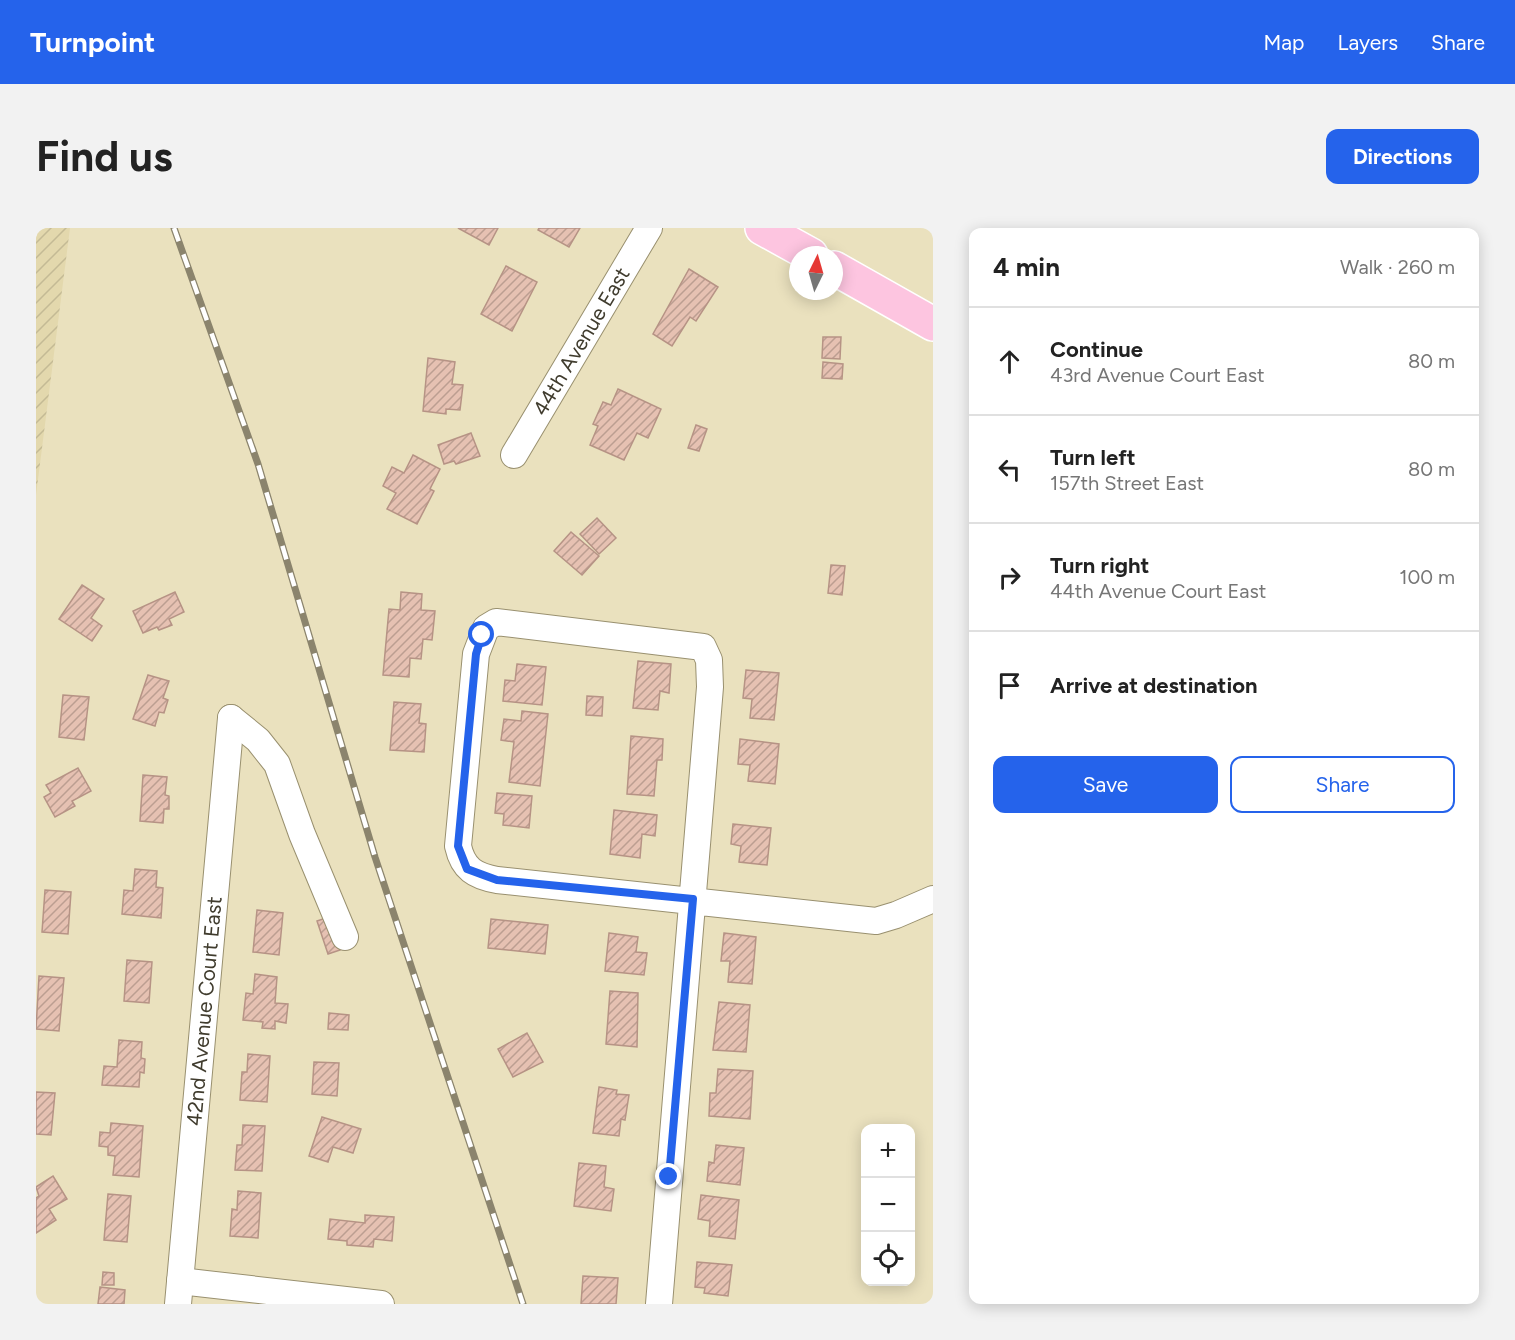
<!DOCTYPE html>
<html lang="en">
<head>
<meta charset="utf-8">
<style>
	body { margin:0; font-family:Figtree,sans-serif; background:#f2f2f2; color:#222 }
	.controls { position:absolute; right:18px; bottom:18px; display:grid; overflow:hidden; border-radius:12px; box-shadow:0 3px 15px #0003 }
	.controls button { width:54px; height:54px; display:grid; place-items:center; padding:0; border:0; border-bottom:2px solid #e0e0e0; background:#fff; color:#222; font:30px sans-serif }
	.compass { position:absolute; left:753px; top:18px; width:54px; height:54px; border-radius:50%; background:#fff; box-shadow:0 3px 15px #0003; rotate:5deg }
	.stop { position:absolute; width:18px; height:18px; margin:-14px; border:4px solid #2563eb; border-radius:50%; background:#fff }
	.stop.end { background:#2563eb; border-color:#fff; box-shadow:0 2px 6px #0008 }
	.list { margin:0; padding:0; list-style:none }
	h2 { display:flex; justify-content:space-between; align-items:center; height:78px; margin:0; padding:0 24px; font-size:26px }
	h2 small { font-size:20px; font-weight:400; color:#767676 }
	.list li { display:grid; grid-template-columns:39px 1fr auto; gap:18px; align-items:center; box-sizing:border-box; height:108px; padding:0 24px; border-top:2px solid #e0e0e0 }
	.list b { display:block; font-size:22px; white-space:nowrap }
	.list p { margin:0; font-size:20px; white-space:nowrap; color:#767676 }
	.list em { font-size:20px; font-style:normal; color:#767676 }
	.actions { display:flex; gap:12px; padding:18px 24px }
	.actions a { flex:1; padding:14px 0; border:2px solid #2563eb; border-radius:12px; text-align:center; font-size:21px; color:#2563eb }
	.actions .main { background:#2563eb; color:#fff }
	.icon { flex:none; width:33px; height:33px; fill:none; stroke:currentColor; stroke-width:2; stroke-linecap:round; stroke-linejoin:round }
	.map { position:relative; flex:none; width:897px; height:1076px; overflow:hidden; border-radius:12px }
	header { display:flex; align-items:center; gap:36px; box-sizing:border-box; height:84px; padding:0 30px; background:#2563eb; color:#fff }
	header strong { font-size:28px }
	nav { display:flex; gap:33px; margin-inline-start:auto; font-size:21px }
	.intro { display:flex; align-items:center; justify-content:space-between; box-sizing:border-box; height:144px; padding:0 36px }
	h1 { margin:0; font-size:42px }
	.button { padding:15px 27px; border-radius:12px; background:#2563eb; color:#fff; font-size:21px; font-weight:700 }
	main { display:flex; gap:36px; padding:0 36px }
	aside { flex:1; background:#fff; border-radius:12px; box-shadow:0 3px 15px #0003 }
	.map>svg:first-child { display:block }
</style>
</head>
<body>
<header>
<strong>Turnpoint</strong>
<nav><a>Map</a><a>Layers</a><a>Share</a></nav>
</header>
<div class="intro"><h1>Find us</h1><a class="button">Directions</a></div>
<main>
<div class="map">
<svg width="897" height="1076" viewBox="0 0 897 1076">
	<defs>
		<pattern id="industrial-furrows" width="10" height="10" patternUnits="userSpaceOnUse" patternTransform="scale(1.5)"><rect width="10" height="10" fill="#e3d8ad"/><path d="M-1 1l2-2M0 10L10 0M9 11l2-2" fill="none" stroke="#c4ba95"/></pattern>
		<pattern id="building-hatch" width="6" height="6" patternUnits="userSpaceOnUse" patternTransform="scale(1.5)"><rect width="6" height="6" fill="#e6c1b2"/><path d="M-1 1l2-2M0 6l6-6M5 7l2-2" fill="none" stroke="#bc9e91"/></pattern>
	</defs>
	<rect width="100%" height="100%" fill="#eae1be"/>
	<!-- industrial -->
	<polygon fill="url(#industrial-furrows)" points="0,0 34,0 0,267"/>
	<!-- building -->
	<g fill="url(#building-hatch)" stroke="#b69385" stroke-width="1.5">
		<polygon points="422,0 462,0 453,17"/>
		<polygon points="503,0 544,0 533,19 502,2"/>
		<polygon points="470,38 501,54 476,103 445,86"/>
		<polygon points="653,41 682,59 660,93 654,89 636,118 617,106"/>
		<polygon points="787,109 805,109 804,131 786,130"/>
		<polygon points="392,130 419,134 416,156 427,157 424,182 410,181 410,186 387,183"/>
		<polygon points="787,134 807,136 806,151 786,150"/>
		<polygon points="582,161 625,181 612,210 601,205 588,232 554,217 562,198 557,196 567,174 575,177"/>
		<polygon points="660,197 671,201 663,223 652,220"/>
		<polygon points="435,205 444,228 420,236 418,233 408,236 402,217"/>
		<polygon points="377,227 404,241 394,261 398,263 381,296 351,281 360,265 347,258 356,239 368,245"/>
		<polygon points="561,290 580,310 563,326 544,306"/>
		<polygon points="535,304 563,328 546,347 518,323"/>
		<polygon points="795,337 809,338 806,367 792,365"/>
		<polygon points="46,357 68,371 55,390 66,398 56,413 23,391"/>
		<polygon points="139,364 148,384 133,391 136,397 123,402 121,399 107,405 97,383"/>
		<polygon points="365,364 386,366 385,382 399,383 396,412 387,411 385,431 374,430 373,449 347,447 353,381 364,382"/>
		<polygon points="602,433 635,436 633,465 624,463 622,482 597,480"/>
		<polygon points="481,436 510,439 506,477 467,473 469,452 479,453"/>
		<polygon points="710,442 743,445 738,492 714,490 716,471 707,470"/>
		<polygon points="112,447 133,453 127,470 132,472 128,485 123,484 119,498 97,491"/>
		<polygon points="27,467 53,469 48,512 23,509"/>
		<polygon points="551,468 567,469 566,488 550,487"/>
		<polygon points="358,474 385,476 383,495 390,496 388,524 354,522"/>
		<polygon points="486,483 512,486 504,558 473,554 478,514 465,512 468,491 485,493"/>
		<polygon points="595,508 627,511 626,532 621,532 618,568 591,566"/>
		<polygon points="704,511 743,516 739,556 712,553 714,537 702,536"/>
		<polygon points="42,540 55,563 36,573 39,578 19,589 8,569 15,565 10,557"/>
		<polygon points="107,547 131,549 129,567 133,568 133,581 128,581 127,595 104,593"/>
		<polygon points="461,565 496,568 493,600 467,597 468,586 459,585"/>
		<polygon points="578,582 621,587 619,608 606,606 604,630 574,626"/>
		<polygon points="697,596 735,600 731,637 703,634 705,618 695,616"/>
		<polygon points="99,641 121,643 120,659 127,660 125,690 86,686 88,662 97,663"/>
		<polygon points="9,662 35,664 32,706 6,704"/>
		<polygon points="221,682 247,685 243,727 217,724"/>
		<polygon points="293,689 304,722 292,726 281,693"/>
		<polygon points="455,691 512,697 509,726 452,720"/>
		<polygon points="573,705 602,709 600,724 611,725 608,747 569,743"/>
		<polygon points="688,705 720,709 716,756 692,754 694,733 685,733"/>
		<polygon points="91,732 116,734 113,775 88,773"/>
		<polygon points="219,746 241,749 239,775 252,776 250,795 239,793 239,801 226,800 227,794 207,792 210,765 217,766"/>
		<polygon points="3,748 28,750 23,803 0,801"/>
		<polygon points="574,763 602,765 601,819 570,816"/>
		<polygon points="683,774 714,777 710,824 677,822"/>
		<polygon points="293,785 313,787 312,802 292,801"/>
		<polygon points="491,805 507,834 477,849 462,821"/>
		<polygon points="83,812 106,814 105,830 109,831 108,845 104,844 103,859 66,857 68,838 81,839"/>
		<polygon points="212,826 234,828 231,874 204,872 206,844 211,844"/>
		<polygon points="278,834 303,835 301,868 276,866"/>
		<polygon points="682,841 717,843 714,891 673,888 674,865 680,865"/>
		<polygon points="563,859 581,862 580,866 593,867 589,892 585,891 583,908 557,905"/>
		<polygon points="0,864 19,865 15,907 0,906"/>
		<polygon points="286,889 325,901 317,925 297,919 292,934 273,928"/>
		<polygon points="75,895 107,898 103,949 77,947 79,928 72,927 72,919 63,918 64,904 74,905"/>
		<polygon points="207,897 229,898 226,943 199,942 201,917 206,917"/>
		<polygon points="680,917 708,920 704,957 671,953 673,934 678,935"/>
		<polygon points="543,935 570,938 568,959 578,961 575,983 538,978"/>
		<polygon points="17,948 31,971 13,981 20,992 0,1005 0,970 3,968 0,959"/>
		<polygon points="202,963 225,965 222,1010 194,1008 196,981 201,982"/>
		<polygon points="72,966 95,968 91,1014 68,1012"/>
		<polygon points="665,967 703,972 699,1011 673,1008 674,993 662,991"/>
		<polygon points="329,987 358,989 356,1013 338,1011 337,1019 311,1017 311,1013 292,1011 294,991 329,995"/>
		<polygon points="661,1034 696,1037 692,1068 668,1065 669,1060 659,1059"/>
		<polygon points="67,1044 78,1045 78,1057 66,1057"/>
		<polygon points="547,1048 582,1050 580,1076 545,1076"/>
		<polygon points="64,1059 89,1062 88,1076 62,1076"/>
	</g>
	<g fill="none" stroke-linecap="round" stroke-linejoin="round">
		<!-- minor casing -->
		<g stroke="#99906f" stroke-width="28">
			<g id="minor">
				<path id="s1" d="M478,227l135,-227"/>
				<polyline points="195,490 222,512 241,536 266,606 309,709"/>
				<polyline points="144,1053 345,1076"/>
				<path id="s2" d="M142,1076l53,-586"/>
				<path d="M623,1076l51,-617 -1,-27 -6,-13 -207,-25 -10,6 -10,26 -18,192c5,23 17,30 39,34l379,41 20,-6 37,-16"/>
			</g>
		</g>
		<!-- major casing -->
		<g stroke="#fff" stroke-width="36">
			<g id="major">
				<polyline points="726,0 775,27"/>
				<polyline points="798,40 897,96"/>
			</g>
		</g>
		<!-- minor -->
		<use href="#minor" stroke="#fff" stroke-width="26"/>
		<!-- major -->
		<use href="#major" stroke="#fdc5e0" stroke-width="33"/>
		<!-- rail casing -->
		<g stroke="#8b846d" stroke-width="7">
			<polyline id="rail" points="138,0 222,236 339,629 487,1076"/>
		</g>
		<!-- rail -->
		<use href="#rail" stroke="#fff" stroke-width="4.5" stroke-dasharray="14" stroke-linecap="butt"/>
	</g>
	<g fill="none" stroke-linecap="round" stroke-linejoin="round">
		<!-- route -->
		<polyline stroke="#2563eb" stroke-width="8" points="446,407 440,426 422,618 431,641 461,652 657,671 633,949"/>
	</g>
	<g text-anchor="middle" stroke-width="5" stroke-linejoin="round" paint-order="stroke">
		<!-- street labels -->
		<g font-size="21" fill="#403c2e" stroke="#fff">
			<text dy="7" stroke="none"><textPath href="#s1" startOffset="132">44th Avenue East</textPath></text>
			<text dy="7" stroke="none"><textPath href="#s2" startOffset="294">42nd Avenue Court East</textPath></text>
		</g>
	</g>
</svg>
<div class="controls">
<button>+</button>
<button>−</button>
<button><svg class="icon" aria-label="locate" viewBox="0 0 24 24"><circle cx="12" cy="12" r="6"/><path d="M12 2v4M12 18v4M2 12h4M18 12h4"/></svg></button>
</div>
<svg class="compass" viewBox="-18 -18 36 36"><path d="M0-13l5 13h-10z" fill="#e53935"/><path d="M0 13l5-13h-10z" fill="#767676"/></svg>
<div class="stop" style="left:446px;top:407px"></div>
<div class="stop end" style="left:633px;top:949px"></div>
</div>
<aside>
<h2>4 min<small>Walk · 260 m</small></h2>
<ul class="list">
<li><svg class="icon" aria-label="ahead" viewBox="0 0 24 24"><path d="M12 20V5M6 11l6-6 6 6"/></svg><div><b>Continue</b><p>43rd Avenue Court East</p></div><em>80 m</em></li>
<li><svg class="icon" aria-label="left" viewBox="0 0 24 24"><path d="M17 20v-9H6M10 6l-5 5 5 5"/></svg><div><b>Turn left</b><p>157th Street East</p></div><em>80 m</em></li>
<li><svg class="icon" aria-label="right" viewBox="0 0 24 24"><path d="M7 20v-9h11M14 6l5 5-5 5"/></svg><div><b>Turn right</b><p>44th Avenue Court East</p></div><em>100 m</em></li>
<li><svg class="icon" aria-label="arrive" viewBox="0 0 24 24"><path d="M6 21V4h12l-3 4 3 4H6"/></svg><div><b>Arrive at destination</b></div></li>
</ul>
<div class="actions"><a class="main">Save</a><a>Share</a></div>
</aside>
</main>
</body>
</html>
